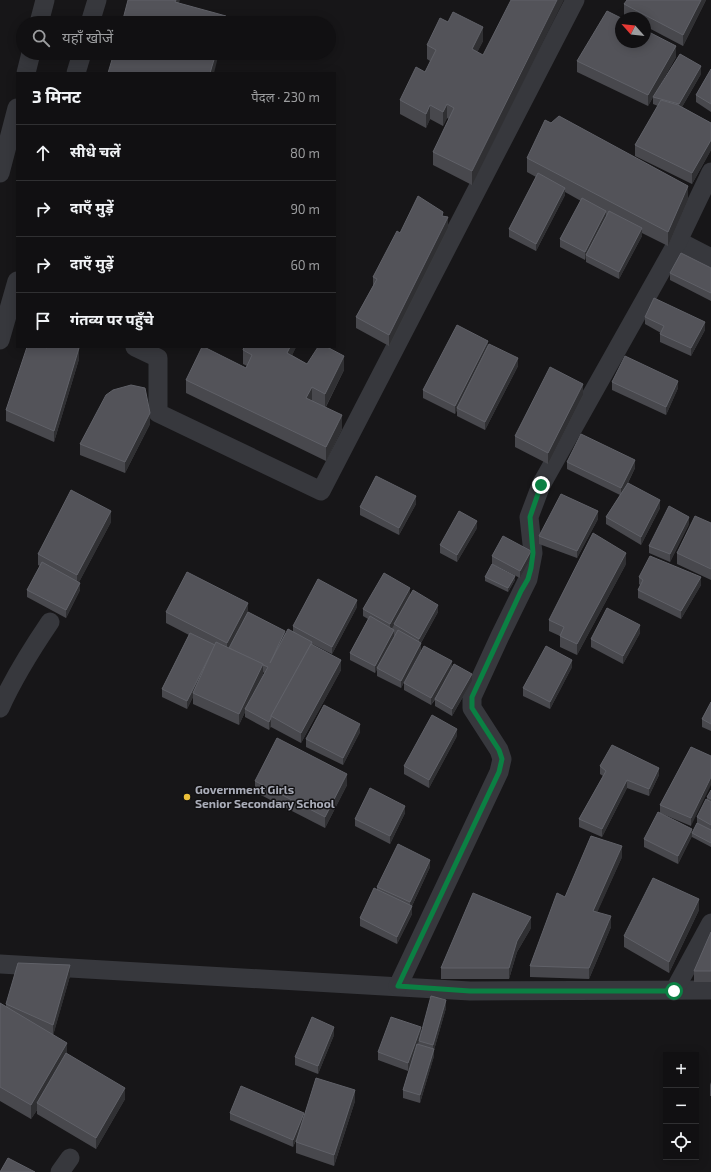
<!DOCTYPE html>
<html lang="hi">
<head>
<meta charset="utf-8">
<style>
	body { margin:0; font-family:"Exo 2","Noto Sans Devanagari",sans-serif; background:#1a191b; color:#f1f3f6 }
	.controls { position:absolute; right:12px; bottom:12px; display:grid; overflow:hidden; border-radius:0px; box-shadow:0 2px 10px #0003 }
	.controls button { width:36px; height:36px; display:grid; place-items:center; padding:0; border:0; border-bottom:1px solid #303032; background:#111012; color:#f1f3f6; font:20px sans-serif }
	.compass { position:absolute; left:615px; top:12px; width:36px; height:36px; border-radius:50%; background:#111012; box-shadow:0 2px 10px #0003; rotate:297deg }
	.stop { position:absolute; width:12px; height:12px; margin:-9px; border:3px solid #0b8043; border-radius:50%; background:#fff }
	.stop.end { background:#0b8043; border-color:#fff; box-shadow:0 1px 4px #0008 }
	.list { margin:0; padding:0; list-style:none }
	h2 { display:flex; justify-content:space-between; align-items:center; height:52px; margin:0; padding:0 16px; font-size:17px }
	h2 small { font-size:13px; font-weight:400; color:#9c9d9f }
	.list li { display:grid; grid-template-columns:26px 1fr auto; gap:12px; align-items:center; box-sizing:border-box; height:56px; padding:0 16px; border-top:1px solid #303032 }
	.list b { display:block; font-size:15px; white-space:nowrap }
	.list em { font-size:13px; font-style:normal; color:#9c9d9f }
	.icon { flex:none; width:22px; height:22px; fill:none; stroke:currentColor; stroke-width:2; stroke-linecap:round; stroke-linejoin:round }
	.map { position:relative; flex:none; width:711px; height:1172px; overflow:hidden }
	.search { position:absolute; background:#111012; box-shadow:0 2px 10px #0003; left:16px; top:16px; width:320px; height:44px; display:flex; align-items:center; gap:10px; box-sizing:border-box; padding:0 14px; border-radius:22px; color:#9c9d9f; font-size:15px }
	.panel { position:absolute; background:#111012; box-shadow:0 2px 10px #0003; left:16px; top:72px; width:320px; height:276px; border-radius:0px }
	.map>svg:first-child { display:block }
</style>
</head>
<body>
<div class="map">
<svg width="711" height="1172" viewBox="0 0 711 1172">
	<rect width="100%" height="100%" fill="#171618"/>
	<g fill="none" stroke-linecap="round" stroke-linejoin="round">
		<!-- minor -->
		<g stroke="#37383d" stroke-width="19">
			<polyline points="39,23 45,0"/>
			<polyline points="90,23 97,0"/>
			<polyline points="26,73 31,53"/>
			<polyline points="76,73 82,53"/>
			<polyline points="0,173 17,108"/>
			<polyline points="678,241 711,258"/>
			<polyline points="0,340 17,281"/>
			<polyline points="47,347 53,350 57,347"/>
			<polyline points="135,347 158,358 158,413 321,491 575,0"/>
			<path d="M0,708c14,-31 31,-58 50,-86"/>
			<polyline points="0,964 470,991 711,990"/>
			<polyline points="398,986 499,772 502,759 499,750 472,708 472,697 500,636 528,579 533,553 529,517 541,485 678,241 711,172"/>
			<polyline points="674,991 711,923"/>
			<polyline points="60,1172 70,1158"/>
		</g>
	</g>
	<!-- wall -->
	<g fill="#48484d" fill-rule="evenodd">
		<polygon points="706,0 683,46 645,26 645,18 629,18 624,15 624,4"/>
		<polygon points="483,41 477,52 472,185 433,165 433,152 449,119 447,118 443,126 430,119 426,128 400,114 400,100 425,72 430,61 427,59 427,45"/>
		<polygon points="676,57 648,106 577,72 577,61"/>
		<polygon points="711,69 711,112 696,102 696,95"/>
		<polygon points="701,74 682,107 711,123 711,150 692,184 635,156 635,145 658,106 653,104 653,97"/>
		<polygon points="527,158 688,200 668,246 642,233 642,236 619,279 586,262 586,256 585,260 560,247 560,239 581,201 565,192 565,195 536,251 509,237 509,229 536,177 527,172"/>
		<polygon points="443,216 448,228 389,346 356,328 356,317 373,286 373,277 400,233"/>
		<polygon points="711,268 711,301 670,280 670,273"/>
		<polygon points="645,317 705,330 691,356 660,342 660,334 661,333 645,324"/>
		<polygon points="488,346 518,366 485,430 457,416 457,410 455,414 423,398 423,390"/>
		<polygon points="296,347 292,355 307,364 344,370 326,407 342,429 326,461 186,393 186,380 246,368 247,366 243,364 243,350"/>
		<polygon points="79,359 54,442 6,421 6,410"/>
		<polygon points="612,382 678,388 666,415 612,390"/>
		<polygon points="583,395 548,464 515,447 515,436"/>
		<polygon points="150,424 125,473 80,455 80,444"/>
		<polygon points="567,462 635,468 628,483 660,508 641,545 606,524 606,517 620,495 567,469"/>
		<polygon points="416,504 399,535 360,515 360,507"/>
		<polygon points="598,519 577,558 539,544 539,536"/>
		<polygon points="111,522 79,582 80,590 66,618 27,597 27,590 40,566 38,565 38,554"/>
		<polygon points="711,523 711,580 677,564 677,553"/>
		<polygon points="689,524 670,562 649,553 649,546"/>
		<polygon points="477,528 457,562 440,553 440,545"/>
		<polygon points="492,556 531,558 520,578 492,564"/>
		<polygon points="626,564 577,655 560,647 560,636 549,631 549,620"/>
		<polygon points="485,577 515,580 508,592 485,581"/>
		<polygon points="639,577 701,585 681,619 638,598 638,590 640,585 639,584"/>
		<polygon points="410,596 438,612 421,643 421,650 401,688 377,676 377,669 375,673 350,660 350,653 368,619 363,616 363,609"/>
		<path d="M357,607l-25,47 -20,-10 29,26 -40,73 -30,-16v-1l-2,4 -24,-13v-5l-6,13 -46,-21v-7l-6,12 -25,-12v-8l27,-54 -23,-12v-11h82l37,22 8,-2v-6zM263,672l1,1 -9,17 8,-16z"/>
		<polygon points="640,633 623,664 591,647 591,639"/>
		<polygon points="572,667 550,709 523,696 523,688"/>
		<polygon points="452,668 472,681 452,716 435,706 435,700 431,705 404,690 404,683"/>
		<polygon points="711,702 711,731 702,727 702,719"/>
		<polygon points="360,732 343,765 306,747 306,739"/>
		<polygon points="457,736 429,788 404,774 404,766"/>
		<polygon points="691,747 691,826 660,813 660,805"/>
		<polygon points="600,766 659,775 649,796 627,788 602,837 579,827 579,819 603,776 600,774"/>
		<polygon points="255,781 347,785 325,828 255,792"/>
		<polygon points="711,790 711,847 692,837 692,833 697,824 697,817 707,800 707,797"/>
		<polygon points="405,813 390,844 355,826 355,819"/>
		<polygon points="692,836 678,864 644,847 644,839"/>
		<polygon points="622,857 597,912 611,927 589,979 530,977 530,966 565,897"/>
		<polygon points="430,867 412,906 412,914 397,944 360,926 360,918 377,890 377,887"/>
		<polygon points="699,910 669,973 624,947 624,936"/>
		<polygon points="531,928 517,952 509,979 441,979 441,968"/>
		<polygon points="711,932 711,982 694,982 694,971"/>
		<polygon points="70,976 53,1035 67,1054 125,1099 96,1149 37,1114 37,1110 31,1119 0,1101 0,1003 6,1007 6,1004"/>
		<polygon points="446,1008 434,1050 434,1056 420,1103 403,1098 403,1090 414,1054 408,1071 378,1060 378,1052 421,1034"/>
		<polygon points="334,1035 318,1074 295,1065 295,1057"/>
		<polygon points="711,1082 711,1096 710,1096 710,1085"/>
		<polygon points="355,1101 334,1166 296,1153 296,1142 298,1136 293,1147 230,1120 230,1113 304,1116"/>
	</g>
	<!-- shaded-wall -->
	<g fill="#303033">
		<polygon points="176,0 180,0 175,16 175,2"/>
		<polygon points="557,0 564,0 472,185 472,171"/>
		<polygon points="701,0 706,0 683,46 683,35"/>
		<polygon points="483,27 483,41 472,63 472,49"/>
		<polygon points="676,46 676,57 648,106 648,95"/>
		<polygon points="216,53 219,53 214,73 210,73"/>
		<polygon points="701,66 701,74 679,112 679,104"/>
		<polygon points="447,104 447,118 443,126 443,112"/>
		<polygon points="430,105 430,119 426,128 426,114"/>
		<polygon points="711,140 711,150 692,184 692,173"/>
		<polygon points="688,186 688,200 668,246 668,232"/>
		<polygon points="565,188 565,195 536,251 536,244"/>
		<polygon points="606,211 606,219 586,255 586,256 585,260 585,252"/>
		<polygon points="448,217 448,228 389,346 389,335"/>
		<polygon points="642,228 642,236 619,279 619,272"/>
		<polygon points="705,322 705,330 691,356 691,348"/>
		<polygon points="488,341 488,349 457,408 457,410 455,414 455,406"/>
		<polygon points="290,347 296,347 287,366 287,353"/>
		<polygon points="79,348 79,359 54,442 54,431"/>
		<polygon points="344,356 344,370 325,408 325,394"/>
		<polygon points="518,358 518,366 485,430 485,422"/>
		<polygon points="678,381 678,388 666,415 666,407"/>
		<polygon points="583,384 583,395 548,464 548,453"/>
		<polygon points="312,387 312,401 306,398"/>
		<polygon points="150,413 150,424 125,473 125,462"/>
		<polygon points="342,415 342,429 326,461 326,447"/>
		<polygon points="635,460 635,468 621,496 621,488"/>
		<polygon points="416,496 416,504 399,535 399,528"/>
		<polygon points="660,500 660,508 641,545 641,537"/>
		<polygon points="111,511 111,522 77,586 77,575"/>
		<polygon points="598,511 598,519 577,558 577,551"/>
		<polygon points="689,517 689,524 670,562 670,554"/>
		<polygon points="477,521 477,528 457,562 457,555"/>
		<polygon points="531,551 531,558 520,578 520,571"/>
		<polygon points="626,553 626,564 577,655 577,644"/>
		<polygon points="515,576 515,580 508,592 508,588"/>
		<polygon points="701,577 701,585 681,619 681,611"/>
		<polygon points="80,583 80,590 66,618 66,610"/>
		<polygon points="410,588 410,596 390,632 390,624"/>
		<polygon points="357,600 357,607 332,654 332,647"/>
		<polygon points="248,603 248,614 227,654 227,643"/>
		<polygon points="438,605 438,612 419,646 419,639"/>
		<polygon points="640,625 640,633 623,664 623,656"/>
		<polygon points="394,630 394,637 375,673 375,666"/>
		<polygon points="285,631 285,639 270,663"/>
		<polygon points="421,643 421,650 401,688 401,681"/>
		<polygon points="215,645 193,693 193,697 187,709 187,701"/>
		<polygon points="341,660 341,670 301,743 301,733"/>
		<polygon points="572,660 572,667 550,709 550,702"/>
		<polygon points="452,661 452,669 431,705 431,698"/>
		<polygon points="263,664 263,674 246,710 245,709 245,712 239,725 239,714"/>
		<polygon points="472,674 472,681 452,716 452,709"/>
		<polygon points="271,718 271,726 269,730 269,722"/>
		<polygon points="360,724 360,732 343,765 343,758"/>
		<polygon points="457,729 457,736 429,788 429,780"/>
		<polygon points="659,768 659,775 649,796 649,789"/>
		<polygon points="347,774 347,785 325,828 325,817"/>
		<polygon points="711,777 711,785 691,826 691,818"/>
		<polygon points="627,780 627,788 602,837 602,829"/>
		<polygon points="405,806 405,813 390,844 390,836"/>
		<polygon points="692,829 692,836 678,864 678,856"/>
		<polygon points="622,846 622,857 593,922 593,911"/>
		<polygon points="430,860 430,867 410,910 410,902"/>
		<polygon points="699,899 699,910 669,973 669,962"/>
		<polygon points="412,906 412,914 397,944 397,937"/>
		<polygon points="611,916 611,927 589,979 589,968"/>
		<polygon points="531,917 531,928 517,952 509,979 509,968 517,941"/>
		<polygon points="70,965 70,976 53,1036 53,1025"/>
		<polygon points="446,1000 446,1008 434,1050 434,1056 420,1103 420,1095 433,1051 433,1045"/>
		<polygon points="334,1027 334,1035 318,1074 318,1066"/>
		<polygon points="421,1027 421,1035 408,1071 408,1063"/>
		<polygon points="67,1043 67,1057 37,1103 37,1110 31,1119 31,1105"/>
		<polygon points="125,1088 125,1099 96,1149 96,1138"/>
		<polygon points="355,1090 355,1101 334,1166 334,1155"/>
		<polygon points="304,1113 304,1121 293,1147 293,1140"/>
	</g>
	<!-- building -->
	<g fill="#535359" stroke="#606168">
		<polygon points="128,0 176,0 175,2 226,16 224,23 122,23"/>
		<polygon points="511,0 557,0 472,171 433,152 454,108 447,104 443,112 430,105 426,114 400,100 416,67 425,72 436,50 427,45 440,18 448,22 453,12 483,27 472,49 483,55"/>
		<polygon points="627,0 701,0 683,35 624,4"/>
		<polygon points="607,11 621,18 621,42 645,42 645,30 676,46 648,95 577,61"/>
		<polygon points="114,53 216,53 210,73 108,73"/>
		<polygon points="680,54 701,66 679,104 653,97"/>
		<polygon points="711,69 711,104 696,95"/>
		<polygon points="661,100 678,105 711,123 711,140 692,173 635,145"/>
		<polygon points="559,116 688,186 668,232 527,158 545,120 551,123"/>
		<polygon points="538,173 565,188 536,244 509,229"/>
		<polygon points="418,196 443,212 442,216 448,217 389,335 356,317 377,279 373,277 397,231 400,233"/>
		<polygon points="582,198 606,211 585,252 560,239"/>
		<polygon points="609,211 642,228 619,272 586,255"/>
		<polygon points="681,253 711,268 711,293 670,273"/>
		<polygon points="654,298 705,322 691,348 660,334 664,326 645,317"/>
		<polygon points="457,325 488,341 455,406 423,390"/>
		<polygon points="489,344 518,358 485,422 457,408"/>
		<polygon points="27,347 45,347 46,348 48,347 74,347 79,348 54,431 6,410"/>
		<polygon points="202,347 204,347 246,368 252,355 243,350 244,347 290,347 287,353 307,364 318,347 327,347 344,356 325,394 312,387 306,398 342,415 326,447 186,380"/>
		<polygon points="625,356 678,381 666,407 612,382"/>
		<polygon points="550,367 583,384 548,453 515,436"/>
		<polygon points="131,385 145,388 150,413 125,462 80,444 106,395 113,390"/>
		<polygon points="581,434 635,460 621,488 567,462"/>
		<polygon points="376,476 416,496 399,528 360,507"/>
		<polygon points="628,483 660,500 641,537 606,517"/>
		<polygon points="71,490 111,511 77,575 38,554"/>
		<polygon points="561,494 598,511 577,551 539,536"/>
		<polygon points="669,506 689,517 670,554 649,546"/>
		<polygon points="459,511 477,521 457,555 440,545"/>
		<polygon points="695,516 711,523 711,569 677,553"/>
		<polygon points="593,533 626,553 577,644 560,636 564,627 549,620"/>
		<polygon points="503,536 531,551 520,571 492,556"/>
		<polygon points="650,556 701,577 681,611 638,590 643,580 639,577"/>
		<polygon points="42,562 80,583 66,610 27,590"/>
		<polygon points="492,564 515,576 508,588 485,577"/>
		<polygon points="187,572 248,603 227,643 166,612"/>
		<polygon points="384,573 410,588 390,624 363,609"/>
		<polygon points="318,579 357,600 332,647 293,626"/>
		<polygon points="413,590 438,605 419,639 394,624"/>
		<polygon points="607,608 640,625 623,656 591,639"/>
		<polygon points="248,612 285,631 270,663 288,629 312,642 271,716 271,718 269,722 245,709 268,667 263,665 263,664 229,648"/>
		<polygon points="370,616 394,630 375,666 350,653"/>
		<polygon points="398,630 421,643 401,681 377,668"/>
		<polygon points="190,633 215,645 187,701 162,689"/>
		<polygon points="216,642 263,664 239,714 193,693"/>
		<polygon points="311,644 341,660 301,733 271,716"/>
		<polygon points="424,646 452,661 431,698 404,683"/>
		<polygon points="546,646 572,660 550,702 523,688"/>
		<polygon points="454,664 472,674 452,709 435,699"/>
		<polygon points="711,702 711,724 702,719"/>
		<polygon points="324,705 360,724 343,758 306,739"/>
		<polygon points="432,715 457,729 429,780 404,766"/>
		<polygon points="277,738 347,774 325,817 255,781"/>
		<polygon points="612,745 659,768 649,789 627,780 602,829 579,819 606,771 600,766"/>
		<polygon points="691,747 711,756 711,777 691,818 660,805"/>
		<polygon points="370,788 405,806 390,836 355,819"/>
		<polygon points="711,790 711,799 707,797"/>
		<polygon points="706,799 711,802 711,825 697,817"/>
		<polygon points="658,812 692,829 678,856 644,839"/>
		<polygon points="697,823 711,830 711,843 692,833"/>
		<polygon points="591,836 622,846 593,911 611,916 589,968 530,966 557,893 565,897"/>
		<polygon points="398,844 430,860 410,902 377,887"/>
		<polygon points="653,878 699,899 669,962 624,936"/>
		<polygon points="374,888 412,906 397,937 360,918"/>
		<polygon points="473,893 531,917 517,941 509,968 441,968"/>
		<polygon points="711,932 711,971 694,971"/>
		<polygon points="18,963 70,965 53,1025 6,1004"/>
		<polygon points="431,996 446,1000 433,1045 419,1041"/>
		<polygon points="0,1003 67,1043 31,1105 0,1087"/>
		<polygon points="312,1017 334,1027 318,1066 295,1057"/>
		<polygon points="391,1017 421,1027 408,1063 378,1052"/>
		<polygon points="417,1044 434,1049 420,1095 403,1090"/>
		<polygon points="66,1053 125,1088 96,1138 37,1103"/>
		<polygon points="316,1078 355,1090 334,1155 296,1142"/>
		<polygon points="241,1086 304,1113 293,1140 230,1113"/>
		<polygon points="8,1158 35,1172 0,1172"/>
	</g>
	<g fill="none" stroke-linecap="round" stroke-linejoin="round">
		<!-- route -->
		<polyline stroke="#0b8043" stroke-width="5" points="541,485 530,517 533,553 531,568 528,579 521,591 472,697 472,708 499,750 502,759 499,772 398,986 470,991 674,991"/>
	</g>
	<!-- markers -->
	<circle fill="#ecc03a" stroke="#121113" stroke-width="1.5" cx="187" cy="797" r="4"/>
	<g text-anchor="middle" stroke-width="3" stroke-linejoin="round" paint-order="stroke">
		<!-- poi labels -->
		<g font-size="12" font-weight="bold" fill="#a9acb8" stroke="#121113" text-anchor="start">
			<text x="195" y="794">Government Girls<tspan x="195" dy="14">Senior Secondary School</tspan></text>
		</g>
	</g>
</svg>
<div class="controls">
<button>+</button>
<button>−</button>
<button><svg class="icon" aria-label="locate" viewBox="0 0 24 24"><circle cx="12" cy="12" r="6"/><path d="M12 2v4M12 18v4M2 12h4M18 12h4"/></svg></button>
</div>
<svg class="compass" viewBox="-18 -18 36 36"><path d="M0-13l5 13h-10z" fill="#e53935"/><path d="M0 13l5-13h-10z" fill="#9c9d9f"/></svg>
<div class="stop" style="left:674px;top:991px"></div>
<div class="stop end" style="left:541px;top:485px"></div>
<div class="search"><svg class="icon" aria-label="search" viewBox="0 0 24 24"><circle cx="10" cy="10" r="6"/><path d="M15 15l6 6"/></svg>यहाँ खोजें</div>
<section class="panel">
<h2>3 मिनट<small>पैदल · 230 m</small></h2>
<ul class="list">
<li><svg class="icon" aria-label="ahead" viewBox="0 0 24 24"><path d="M12 20V5M6 11l6-6 6 6"/></svg><div><b>सीधे चलें</b></div><em>80 m</em></li>
<li><svg class="icon" aria-label="right" viewBox="0 0 24 24"><path d="M7 20v-9h11M14 6l5 5-5 5"/></svg><div><b>दाएँ मुड़ें</b></div><em>90 m</em></li>
<li><svg class="icon" aria-label="right" viewBox="0 0 24 24"><path d="M7 20v-9h11M14 6l5 5-5 5"/></svg><div><b>दाएँ मुड़ें</b></div><em>60 m</em></li>
<li><svg class="icon" aria-label="arrive" viewBox="0 0 24 24"><path d="M6 21V4h12l-3 4 3 4H6"/></svg><div><b>गंतव्य पर पहुँचे</b></div></li>
</ul>
</section>
</div>
</body>
</html>
